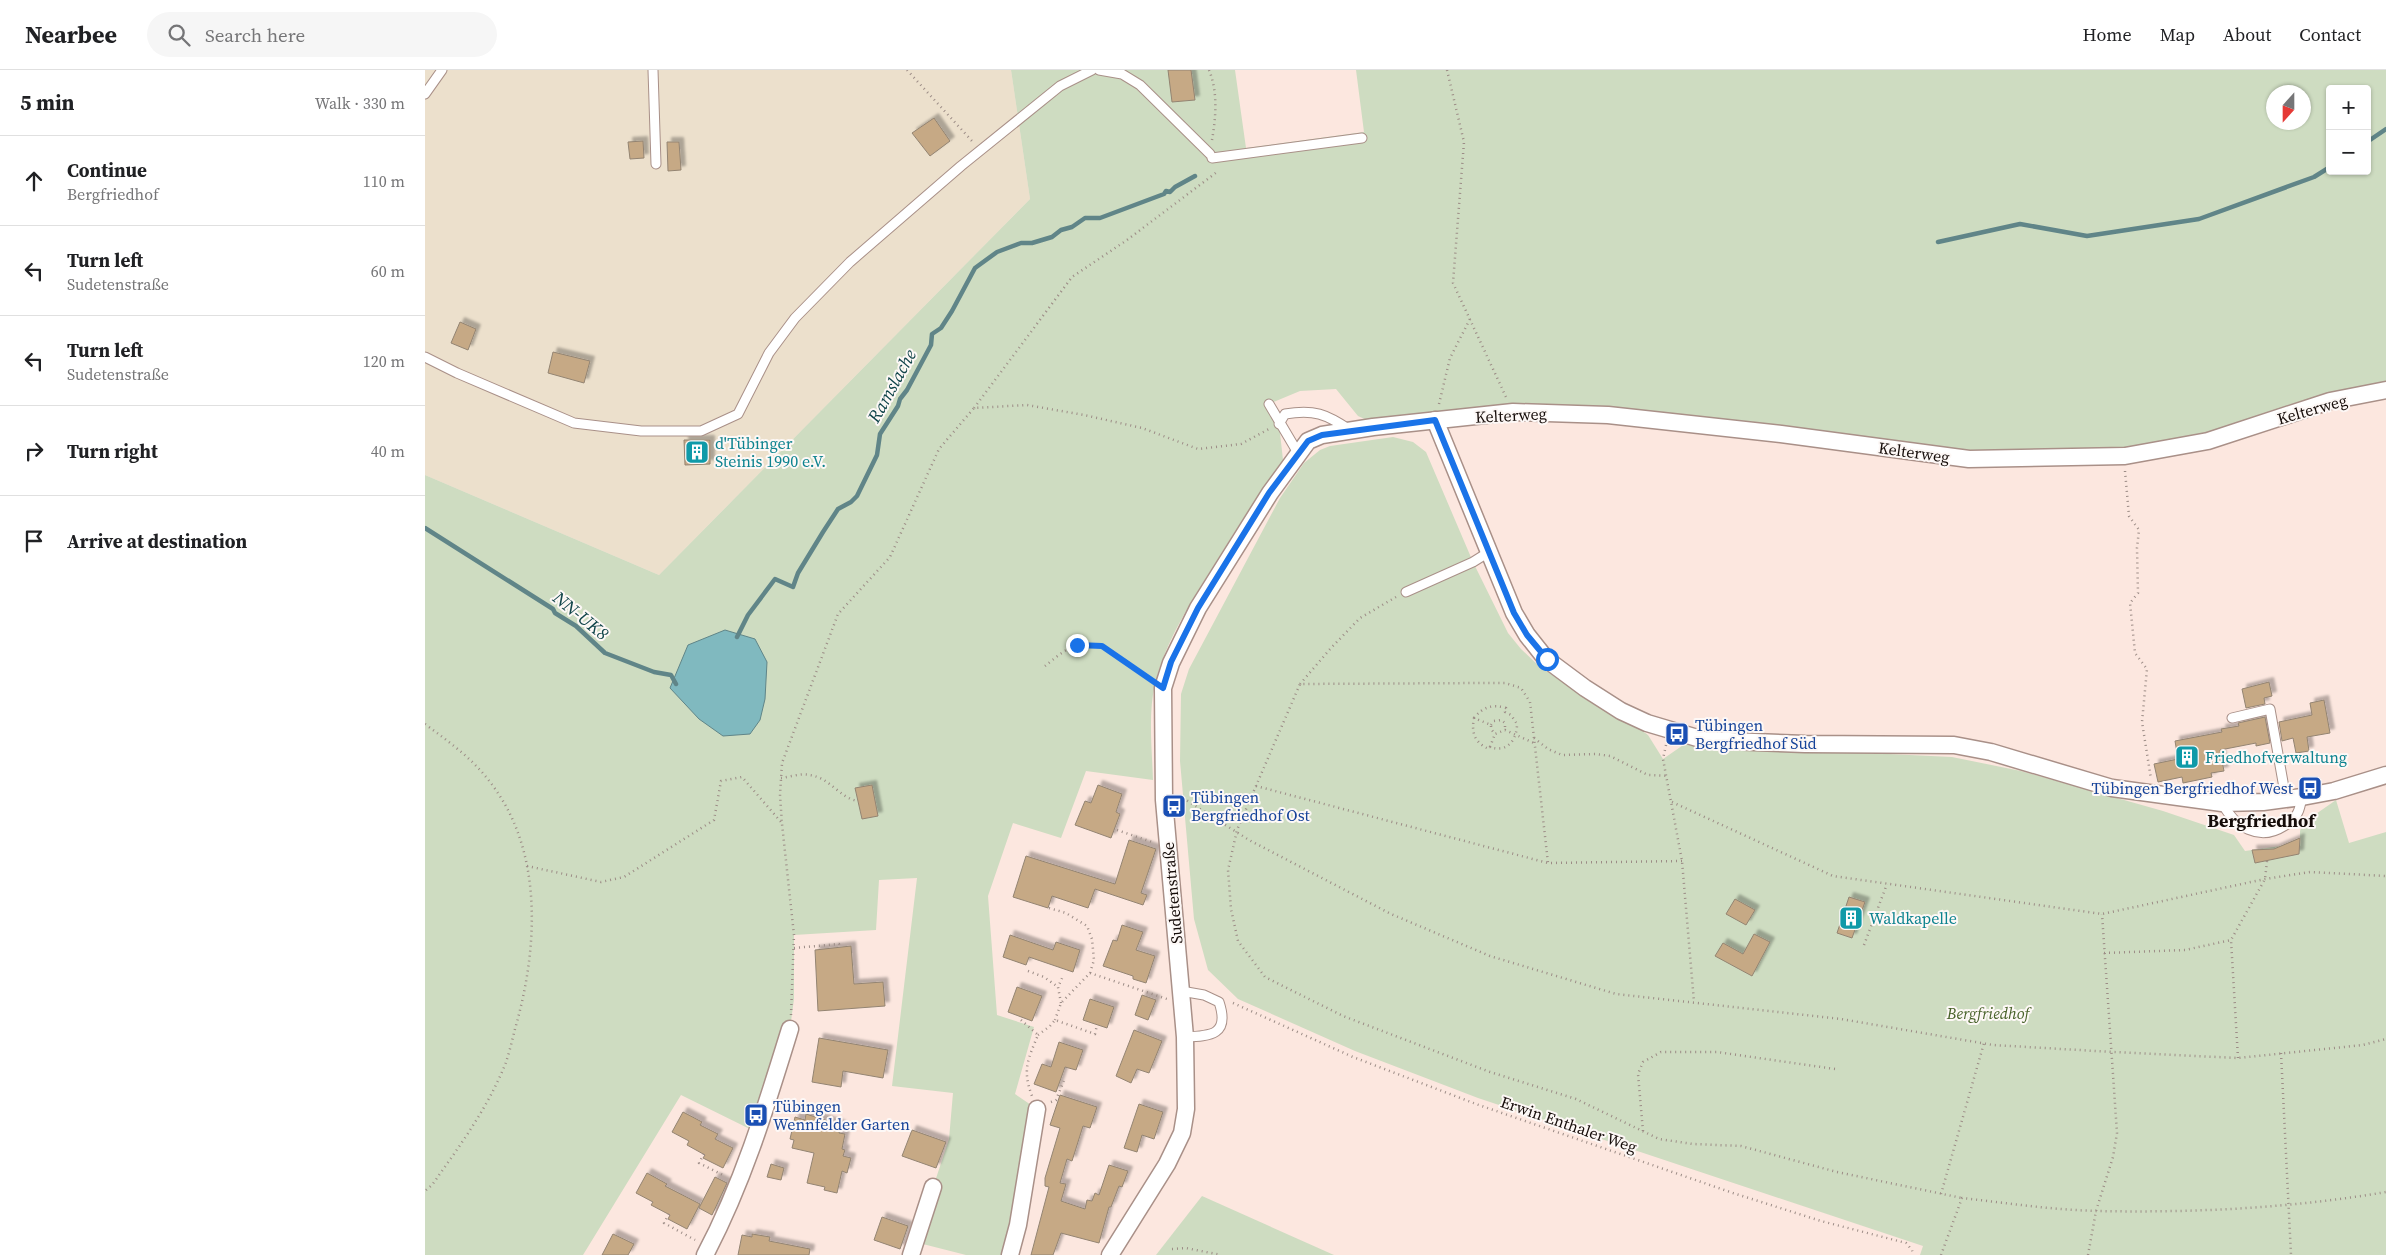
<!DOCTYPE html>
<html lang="en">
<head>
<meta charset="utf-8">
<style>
	body { margin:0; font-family:"Source Serif 4",serif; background:#f6f6f6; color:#202124 }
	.controls { position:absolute; right:15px; top:15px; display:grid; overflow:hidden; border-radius:5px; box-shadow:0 1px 4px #0004 }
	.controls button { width:45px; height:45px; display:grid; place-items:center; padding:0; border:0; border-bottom:1px solid #e0e0e0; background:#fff; color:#202124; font:25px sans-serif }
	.compass { position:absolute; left:1841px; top:15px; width:45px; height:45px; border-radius:50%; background:#fff; box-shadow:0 1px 4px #0004; rotate:201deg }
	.stop { position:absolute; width:15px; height:15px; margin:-11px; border:4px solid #1a73e8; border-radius:50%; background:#fff }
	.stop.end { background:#1a73e8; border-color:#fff; box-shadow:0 1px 5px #0008 }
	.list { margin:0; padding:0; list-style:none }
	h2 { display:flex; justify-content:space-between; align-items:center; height:65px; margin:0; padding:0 20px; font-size:21px }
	h2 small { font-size:16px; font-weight:400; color:#757577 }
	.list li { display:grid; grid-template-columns:32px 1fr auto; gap:15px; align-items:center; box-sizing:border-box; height:90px; padding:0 20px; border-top:1px solid #e0e0e0 }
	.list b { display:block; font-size:19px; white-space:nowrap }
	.list p { margin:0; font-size:16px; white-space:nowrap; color:#757577 }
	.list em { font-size:16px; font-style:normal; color:#757577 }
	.icon { flex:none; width:28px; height:28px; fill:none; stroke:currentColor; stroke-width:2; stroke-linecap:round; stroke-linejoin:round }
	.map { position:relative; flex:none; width:1961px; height:1185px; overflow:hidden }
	header { display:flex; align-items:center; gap:30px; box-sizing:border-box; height:70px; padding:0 25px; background:#fff; border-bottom:1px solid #e0e0e0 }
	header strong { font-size:24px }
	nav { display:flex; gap:28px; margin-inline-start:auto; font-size:18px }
	.search { width:350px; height:45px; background:#f6f6f6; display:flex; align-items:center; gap:12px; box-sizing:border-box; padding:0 18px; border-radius:28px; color:#757577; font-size:19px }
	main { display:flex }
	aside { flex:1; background:#fff }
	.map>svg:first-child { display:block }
</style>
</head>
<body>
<header>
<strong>Nearbee</strong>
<div class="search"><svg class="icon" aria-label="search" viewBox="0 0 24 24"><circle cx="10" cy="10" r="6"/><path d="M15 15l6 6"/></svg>Search here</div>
<nav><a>Home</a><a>Map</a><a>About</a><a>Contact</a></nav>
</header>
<main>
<aside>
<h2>5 min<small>Walk · 330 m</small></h2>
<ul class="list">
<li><svg class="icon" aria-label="ahead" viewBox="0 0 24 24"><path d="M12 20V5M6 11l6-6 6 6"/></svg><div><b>Continue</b><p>Bergfriedhof</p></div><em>110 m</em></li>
<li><svg class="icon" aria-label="left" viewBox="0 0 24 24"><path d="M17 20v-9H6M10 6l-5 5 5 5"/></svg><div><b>Turn left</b><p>Sudetenstraße</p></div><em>60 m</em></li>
<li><svg class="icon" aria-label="left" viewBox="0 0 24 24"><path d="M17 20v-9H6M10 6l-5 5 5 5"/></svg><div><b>Turn left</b><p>Sudetenstraße</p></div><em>120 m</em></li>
<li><svg class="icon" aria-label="right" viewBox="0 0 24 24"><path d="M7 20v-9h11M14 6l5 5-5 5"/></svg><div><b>Turn right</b></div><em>40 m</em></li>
<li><svg class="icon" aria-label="arrive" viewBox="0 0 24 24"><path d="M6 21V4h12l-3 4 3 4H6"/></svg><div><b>Arrive at destination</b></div></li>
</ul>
</aside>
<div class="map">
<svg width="1961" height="1185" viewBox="0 0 1961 1185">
	<defs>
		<filter id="shadow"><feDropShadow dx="4.5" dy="-4.5" stdDeviation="1" flood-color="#0004"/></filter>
	</defs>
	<rect width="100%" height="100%" fill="#fce7df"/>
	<!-- commercial -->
	<polygon fill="#ece0cc" points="0,0 586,0 605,129 234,505 0,405"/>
	<!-- green -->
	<g fill="#cedcc1" fill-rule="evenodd">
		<path d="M586,0h224l11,78 118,-16 -8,-62h1030v315l-179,49 -83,16 -156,2 -362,-42 -235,12 -13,-6 -22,-27 -36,2 -31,13 10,20 4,36c-25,34 -47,70 -69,105 -23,37 -49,77 -59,119 -7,29 -3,66 -2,96l-67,-9 -25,67 -48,-15 -25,73 9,119 37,12 -19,67 22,15 -27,146h-44l-51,-13 34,-103 4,-46 -61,-7 25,-208 -38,2 -3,50 -82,5v64l-4,30 -32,104 -77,-38 -98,160h-158v-780l234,100 371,-376zM1905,19h37v82h-37zM1848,22h30v30h-30z"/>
		<polygon points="968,367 988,372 1001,382 1048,492 1083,563 1096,579 1115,597 1155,623 1197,646 1223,665 1238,689 1264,671 1379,680 1527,687 1596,701 1738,741 1809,765 1820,781 1856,776 1875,768 1875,761 1878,753 1911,730 1924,773 1961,762 1961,1185 1495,1185 1498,1176 1053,1028 930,981 813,929 783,900 769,849 755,691 756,624 764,599 855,428 879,393 895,380 905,376"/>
		<polygon points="777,1126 909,1185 731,1185"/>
	</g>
	<!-- water -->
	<polygon fill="#80b9bf" stroke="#608588" points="300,560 330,569 342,592 340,629 335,650 325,664 298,666 274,649 245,618 263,575"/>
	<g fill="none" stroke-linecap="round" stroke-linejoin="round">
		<!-- stream -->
		<g stroke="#608588" stroke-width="4.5">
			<polyline points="1942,72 1961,59"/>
			<polyline points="1513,172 1595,154 1662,166 1774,149 1889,107 1905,97"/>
			<polyline points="0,458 128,539 130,543 151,556 180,583 229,602 246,605 251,614"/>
			<polyline points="312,567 323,545 350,509 368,517 373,503 398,462 413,439 426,432 432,426 452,385 455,364 473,336 475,329 482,320 506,275 507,264 516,258 527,241 550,198 572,182 596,173 607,173 627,167 636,160 647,157 660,148 675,148 739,124 741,121 745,122 750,117 770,106"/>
		</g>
	</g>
	<!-- building -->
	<g fill="#c6a985" stroke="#938472" filter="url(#shadow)">
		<polygon points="743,0 766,0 770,30 747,32"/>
		<polygon points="509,48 525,71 505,86 487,63"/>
		<polygon points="218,71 219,88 205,89 203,72"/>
		<polygon points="242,72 254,72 256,100 243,101"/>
		<polygon points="35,252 51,259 43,280 26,273"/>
		<polygon points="128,282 165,291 159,313 123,303"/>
		<polygon points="259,370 285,370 285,394 260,395"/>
		<polygon points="1844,612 1847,626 1839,628 1840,634 1821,638 1817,619"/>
		<polygon points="1899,630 1905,663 1882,667 1884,681 1871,683 1868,668 1857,671 1854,652 1887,645 1885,633"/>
		<polygon points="1840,647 1845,673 1831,676 1831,673 1795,680 1799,701 1786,703 1787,707 1758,713 1757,707 1733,712 1729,694 1753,689 1750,671 1797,662 1796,659 1814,656 1813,653"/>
		<polygon points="447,715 453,746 437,749 430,718"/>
		<polygon points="673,715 697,724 691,742 695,744 686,768 650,755 660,731 666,733"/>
		<polygon points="1875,768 1874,784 1830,793 1827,780 1849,779"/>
		<polygon points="704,770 731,779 716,823 722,825 718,835 670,819 663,838 627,826 623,838 588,827 601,786 690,814"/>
		<polygon points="1424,827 1440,832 1427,868 1412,863"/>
		<polygon points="1310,829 1330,840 1321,855 1301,844"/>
		<polygon points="697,855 718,862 711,880 730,886 721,913 708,909 708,906 678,896 688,870 692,871"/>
		<polygon points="1329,864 1345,872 1327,906 1290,886 1298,873 1318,884"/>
		<polygon points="585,865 628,880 631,872 655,880 648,902 604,887 601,895 578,887"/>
		<polygon points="426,876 429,914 458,912 460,936 393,941 390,880"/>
		<polygon points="592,917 617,926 607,951 583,942"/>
		<polygon points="717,925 731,930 723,950 710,945"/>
		<polygon points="665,929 689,937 682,958 658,950"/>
		<polygon points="709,960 737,971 724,1003 712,999 706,1013 691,1006"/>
		<polygon points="394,968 463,980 458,1008 418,1001 416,1017 387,1012"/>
		<polygon points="634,972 658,980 651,1000 640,997 631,1022 609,1014 617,994 626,997"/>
		<polygon points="635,1025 672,1037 665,1058 658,1056 647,1091 642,1089 635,1113 641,1114 636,1131 660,1139 662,1130 667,1131 670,1123 674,1125 684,1095 703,1101 697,1117 694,1116 686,1137 684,1137 674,1173 636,1163 628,1185 606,1185 624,1117 620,1116 620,1108 635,1058 625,1055"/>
		<polygon points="714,1034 738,1042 729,1069 717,1065 712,1082 699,1078"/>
		<polygon points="258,1042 277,1052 275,1055 293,1064 290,1069 308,1078 298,1098 278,1088 280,1085 262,1075 264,1071 247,1062"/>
		<polygon points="381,1044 416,1055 414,1063 420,1064 417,1079 420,1080 418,1086 426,1088 422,1103 417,1101 412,1123 399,1120 400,1117 382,1113 389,1083 367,1078 369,1070 365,1069 370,1047 380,1050"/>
		<polygon points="487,1060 521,1072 511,1098 477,1086"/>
		<polygon points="346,1094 359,1098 356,1110 342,1107"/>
		<polygon points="222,1103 242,1114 240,1116 275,1134 262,1159 243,1149 245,1145 226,1135 228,1132 211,1123"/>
		<polygon points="290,1107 302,1113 287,1145 274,1138"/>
		<polygon points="457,1147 483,1156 475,1179 449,1170"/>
		<polygon points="188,1164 209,1174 203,1185 177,1185"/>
		<polygon points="327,1164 345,1167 344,1171 385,1179 384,1185 313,1185 317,1165 327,1167"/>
	</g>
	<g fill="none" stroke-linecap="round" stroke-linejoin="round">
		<!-- lane casing -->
		<g stroke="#a99088" stroke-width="11">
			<g id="lane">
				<polyline points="228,0 231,94"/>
				<polyline points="674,0 697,4 715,15 785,84"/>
				<polyline points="0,24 17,0"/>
				<polyline points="787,88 937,68"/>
				<polyline points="0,287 32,303 149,353 216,361 276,361 313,344 344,283 370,248 425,192 536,96 635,16 667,0"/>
				<polyline points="844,334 873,383"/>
				<path d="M854,354l6,-10c29,-5 41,0 65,16"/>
				<polyline points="981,522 1048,492 1064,482"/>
				<polyline points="1807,648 1845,639 1861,729"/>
				<path d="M1797,733c13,24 37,39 62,23 6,-3 11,-7 14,-14 2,-4 3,-10 4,-15"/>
				<path d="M756,921l23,4 15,7c11,33 -8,34 -34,35"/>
			</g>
		</g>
		<!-- street casing -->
		<g stroke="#a99088" stroke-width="19">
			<g id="street">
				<polyline points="1010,350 1089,543 1102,565 1121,589 1160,618 1196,641 1222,653 1279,670 1380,674 1529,675 1566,682 1687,718 1797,733 1838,732 1877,727 1909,721 1961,705"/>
				<path d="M280,1185c38,-72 61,-148 85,-226"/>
				<polyline points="486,1185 508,1117"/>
				<polyline points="585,1185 593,1155 612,1039"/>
				<polyline points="685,1185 742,1094 757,1063 761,1039 760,967 739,730 738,618 746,593 773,538 845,423 883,371 897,365 948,357 1088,342 1183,345 1356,364 1544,389 1700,386 1783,371 1905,331 1961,320"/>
			</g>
		</g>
		<!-- path -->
		<g stroke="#9c8c86" stroke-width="2.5" stroke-dasharray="1 4" stroke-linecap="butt">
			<polyline points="482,0 547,71"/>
			<path d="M784,0c9,22 7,47 3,70"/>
			<polyline points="1022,0 1039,72 1028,213 1081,327"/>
			<polyline points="1014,334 1025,288 1045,249"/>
			<polyline points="549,338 647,207 702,170 792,102"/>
			<polyline points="1700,401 1704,446 1714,460 1712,478 1713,523 1705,533 1710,583 1722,599 1717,652 1726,709"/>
			<path d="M620,596c9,-7 21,-18 33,-21 27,-6 51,19 72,33"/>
			<polyline points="875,614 906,578 935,548 971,527"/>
			<path d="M1049,648c9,-11 18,-14 32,-10l-1,4 6,3 6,9c0,16 -10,29 -27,23l-1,2c-14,-6 -18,-16 -15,-31l17,7v4l4,5 10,-4 29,13"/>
			<path d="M0,654c24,18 47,34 65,58 54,69 48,167 25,247 -3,12 -6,25 -10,36 -18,44 -46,82 -73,120l-7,6"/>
			<polyline points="1066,655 1069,651 1076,650 1080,653 1080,660"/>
			<polyline points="1109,668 1123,679 1137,685 1171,684 1185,686 1223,705 1243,706"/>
			<polyline points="1241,675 1238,689 1257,791 1269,932"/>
			<polyline points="1065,677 1070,664"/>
			<path d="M356,708c9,-1 20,-5 28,-3 21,2 30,23 49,26"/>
			<polyline points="831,716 1123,793"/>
			<polyline points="753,729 758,728 824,770 966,844 1065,886 1191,924 1416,949 1568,975 1688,982 1813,988 1938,975 1961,969"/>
			<polyline points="1247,732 1408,806 1677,844 1840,809 1885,802 1961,806"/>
			<polyline points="692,760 727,772"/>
			<polyline points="1257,791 1123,793 1105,632 1096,618 1080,613 1059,613 875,614 812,760 803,800 806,839 813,871 840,907 918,946 1065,1002 1151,1029 1234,1069 1268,1074 1316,1076 1412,1102 1537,1128"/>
			<polyline points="102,796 176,812 199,807 289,750 296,711 317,707 356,752"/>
			<polyline points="624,838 641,843 662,856 667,869 669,890 665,903 636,933 630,950"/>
			<polyline points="1439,875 1462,814"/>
			<polyline points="369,878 414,874 415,878"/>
			<polyline points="1679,883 1760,880 1806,870"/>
			<polyline points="603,901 619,907 633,917"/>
			<polyline points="665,903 742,929"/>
			<polyline points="636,933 633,917 638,906"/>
			<polyline points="808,933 928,987 1051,1034 1308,1123 1396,1151 1481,1173 1487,1180 1488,1185"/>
			<polyline points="366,945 369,865 357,754 355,725 357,693 413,544 465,487 514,379 549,338 602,335 659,345 717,358 773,379 816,374 844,359"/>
			<path d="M596,950l17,15c-10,24 -16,35 -6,61"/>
			<polyline points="613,965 625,956 630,950 670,964 672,955"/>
			<polyline points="1856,983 1866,1185"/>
			<polyline points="1813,988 1806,870 1840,809 1842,791"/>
			<polyline points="626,1032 631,1030 640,1008"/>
			<polyline points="1218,1061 1213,1004 1218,992 1236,982 1292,982 1410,999"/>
			<polyline points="279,1084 274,1093 300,1106"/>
			<polyline points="1516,1124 1559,973"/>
			<polyline points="244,1144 239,1153 270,1170"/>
			<polyline points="747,1179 761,1178 796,1185"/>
			<path d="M1516,1185l21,-57c45,5 91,12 136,13 96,2 194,-3 288,-19"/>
			<polyline points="1663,1185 1671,1141 1688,1087 1692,1063 1677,844"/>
		</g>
		<!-- lane -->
		<use href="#lane" stroke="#fff" stroke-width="9"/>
		<!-- street -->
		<use href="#street" stroke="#fff" stroke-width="16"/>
	</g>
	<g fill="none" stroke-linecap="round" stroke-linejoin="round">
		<!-- route -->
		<polyline stroke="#1a73e8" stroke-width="6" points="652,575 677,576 738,618 746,592 773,538 844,423 883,371 897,365 1010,350 1089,543 1102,565 1122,589"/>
	</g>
	<!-- icons -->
	<defs>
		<g id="building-square" transform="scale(1.25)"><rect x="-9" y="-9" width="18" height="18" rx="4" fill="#0f9aa8" stroke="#fdf8f6"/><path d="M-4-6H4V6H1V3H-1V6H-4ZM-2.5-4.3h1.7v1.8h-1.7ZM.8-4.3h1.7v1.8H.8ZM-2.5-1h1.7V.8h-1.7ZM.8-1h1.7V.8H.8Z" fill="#fff"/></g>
		<g id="bus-square" transform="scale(1.25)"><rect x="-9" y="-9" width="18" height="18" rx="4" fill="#1a4fb4" stroke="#fdf8f6"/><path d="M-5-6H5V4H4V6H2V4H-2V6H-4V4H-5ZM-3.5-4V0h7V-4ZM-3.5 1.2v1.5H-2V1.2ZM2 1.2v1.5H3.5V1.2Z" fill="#fff"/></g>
	</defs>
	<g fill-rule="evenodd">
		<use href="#building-square" x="272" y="382"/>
		<use href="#bus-square" x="1252" y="664"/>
		<use href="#building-square" x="1762" y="687"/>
		<use href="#bus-square" x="1885" y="718"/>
		<use href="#bus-square" x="749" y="736"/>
		<use href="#building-square" x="1426" y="848"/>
		<use href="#bus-square" x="331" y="1045"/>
	</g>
	<g text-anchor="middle" stroke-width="4" stroke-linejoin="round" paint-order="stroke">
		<!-- street labels -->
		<g font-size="16" fill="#150c09" stroke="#fdf8f6">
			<text transform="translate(1887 339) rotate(-16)" y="6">Kelterweg</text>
			<text transform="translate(1086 345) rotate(-3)" y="6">Kelterweg</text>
			<text transform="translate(1489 382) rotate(8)" y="6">Kelterweg</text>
			<text transform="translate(747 823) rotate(-95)" y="6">Sudetenstraße</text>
			<text transform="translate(1144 1054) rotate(19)" y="6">Erwin Enthaler Weg</text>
		</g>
		<!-- culture labels -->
		<g font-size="16" fill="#0d838f" stroke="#fdf8f6" text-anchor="start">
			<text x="290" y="379">d'Tübinger<tspan x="290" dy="18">Steinis 1990 e.V.</tspan></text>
			<text x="1780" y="693">Friedhofverwaltung</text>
			<text x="1444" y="854">Waldkapelle</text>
		</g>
		<!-- transit labels -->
		<g font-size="16" fill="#164399" stroke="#fdf8f6" text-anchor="start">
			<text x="1270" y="661">Tübingen<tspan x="1270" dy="18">Bergfriedhof Süd</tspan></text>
			<text x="1868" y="724" text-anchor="end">Tübingen Bergfriedhof West</text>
			<text x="766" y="733">Tübingen<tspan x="766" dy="18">Bergfriedhof Ost</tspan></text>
			<text x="348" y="1042">Tübingen<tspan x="348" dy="18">Wennfelder Garten</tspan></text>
		</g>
		<!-- park labels -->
		<g font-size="16" font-style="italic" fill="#476128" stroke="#fdf8f6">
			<text x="1563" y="949">Bergfriedhof</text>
		</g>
		<!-- water labels -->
		<g font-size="18" font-style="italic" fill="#11454a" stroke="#fdf8f6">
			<text transform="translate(467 316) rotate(-61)" y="6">Ramslache</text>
			<text transform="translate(156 546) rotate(39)" y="6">NN-UK8</text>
		</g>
		<!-- neighbourhood labels -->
		<g font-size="18" font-weight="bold" fill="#150c09" stroke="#fdf8f6">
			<text x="1836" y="757">Bergfriedhof</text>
		</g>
	</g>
</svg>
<div class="controls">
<button>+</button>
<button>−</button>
</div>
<svg class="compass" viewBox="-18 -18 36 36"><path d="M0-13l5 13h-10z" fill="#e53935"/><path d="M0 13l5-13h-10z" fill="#757577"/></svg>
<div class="stop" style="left:1122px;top:589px"></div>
<div class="stop end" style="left:652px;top:575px"></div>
</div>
</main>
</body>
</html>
